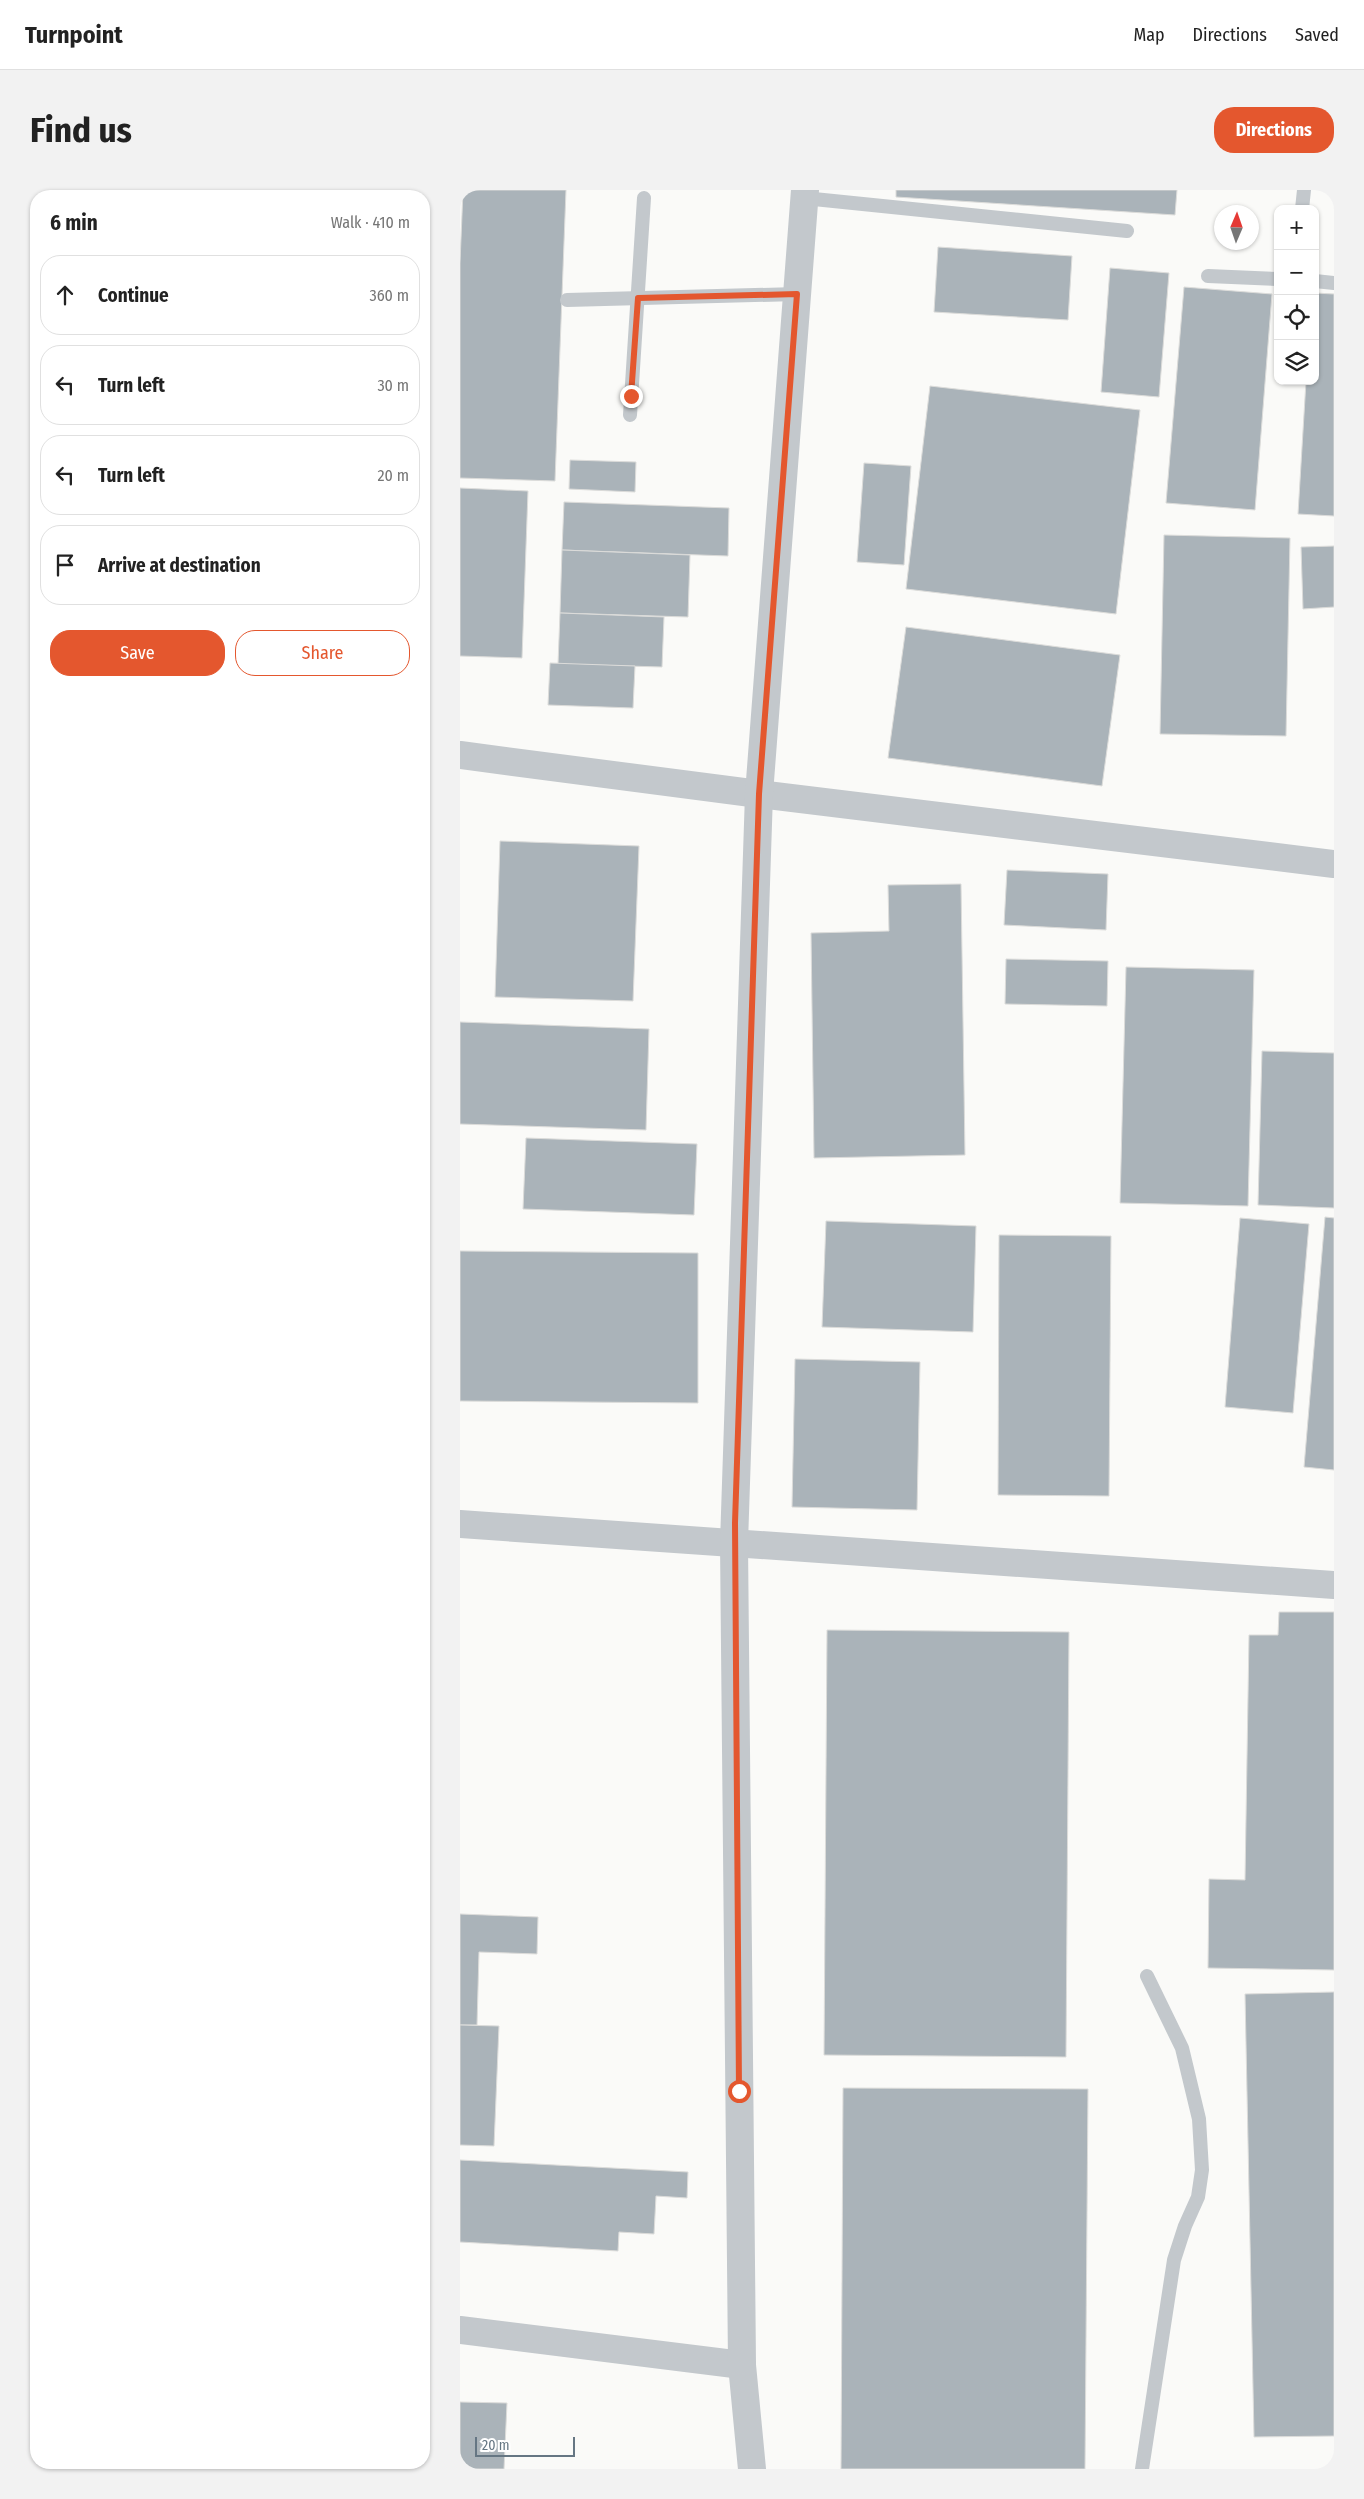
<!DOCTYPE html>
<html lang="en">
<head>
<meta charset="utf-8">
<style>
	body { margin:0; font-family:"Fira Sans Condensed",sans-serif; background:#f2f2f2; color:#222 }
	.controls { position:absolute; right:15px; top:15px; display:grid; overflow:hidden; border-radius:10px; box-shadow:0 1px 4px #0004 }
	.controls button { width:45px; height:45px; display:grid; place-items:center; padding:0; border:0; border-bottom:1px solid #e0e0e0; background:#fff; color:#222; font:25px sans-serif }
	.compass { position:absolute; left:754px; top:15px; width:45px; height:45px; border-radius:50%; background:#fff; box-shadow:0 1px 4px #0004; rotate:2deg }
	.scale { position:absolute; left:15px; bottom:12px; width:100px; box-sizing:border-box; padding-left:5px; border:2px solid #657683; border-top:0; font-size:14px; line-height:18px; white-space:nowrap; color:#657683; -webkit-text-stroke:4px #fff; paint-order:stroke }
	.stop { position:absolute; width:15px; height:15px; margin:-11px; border:4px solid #e4572e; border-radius:50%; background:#fff }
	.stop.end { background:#e4572e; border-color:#fff; box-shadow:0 1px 5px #0008 }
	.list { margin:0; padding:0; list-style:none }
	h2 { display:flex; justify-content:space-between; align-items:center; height:65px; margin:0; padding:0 20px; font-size:21px }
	h2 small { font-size:16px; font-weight:400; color:#767676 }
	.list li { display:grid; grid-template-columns:32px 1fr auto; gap:15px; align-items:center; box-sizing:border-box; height:80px; margin:0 10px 10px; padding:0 10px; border:1px solid #e0e0e0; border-radius:20px }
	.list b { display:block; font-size:19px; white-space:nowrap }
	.list em { font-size:16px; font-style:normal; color:#767676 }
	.actions { display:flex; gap:10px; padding:15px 20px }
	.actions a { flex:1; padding:11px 0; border:1px solid #e4572e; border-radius:20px; text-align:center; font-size:18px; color:#e4572e }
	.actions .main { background:#e4572e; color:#fff }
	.icon { flex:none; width:28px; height:28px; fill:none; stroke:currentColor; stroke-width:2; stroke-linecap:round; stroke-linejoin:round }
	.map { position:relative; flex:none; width:874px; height:2279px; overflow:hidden; border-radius:20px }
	header { display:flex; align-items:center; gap:30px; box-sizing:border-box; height:70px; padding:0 25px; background:#fff; border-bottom:1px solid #e0e0e0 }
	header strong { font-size:24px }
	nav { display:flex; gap:28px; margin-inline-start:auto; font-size:18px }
	.intro { display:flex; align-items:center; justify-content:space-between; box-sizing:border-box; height:120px; padding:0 30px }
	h1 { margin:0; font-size:35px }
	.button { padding:12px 22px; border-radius:20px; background:#e4572e; color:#fff; font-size:18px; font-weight:700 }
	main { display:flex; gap:30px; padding:0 30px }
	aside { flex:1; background:#fff; border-radius:20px; box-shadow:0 1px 4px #0004 }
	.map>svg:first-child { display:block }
</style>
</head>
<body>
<header>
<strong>Turnpoint</strong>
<nav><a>Map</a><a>Directions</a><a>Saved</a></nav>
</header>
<div class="intro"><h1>Find us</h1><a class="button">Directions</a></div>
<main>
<aside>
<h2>6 min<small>Walk · 410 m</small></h2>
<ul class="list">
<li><svg class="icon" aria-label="ahead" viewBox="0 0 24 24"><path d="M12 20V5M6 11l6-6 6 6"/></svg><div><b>Continue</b></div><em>360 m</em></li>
<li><svg class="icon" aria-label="left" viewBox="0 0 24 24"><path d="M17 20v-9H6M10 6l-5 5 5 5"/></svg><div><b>Turn left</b></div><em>30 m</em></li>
<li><svg class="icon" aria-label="left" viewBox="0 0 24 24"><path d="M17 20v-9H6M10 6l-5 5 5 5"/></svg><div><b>Turn left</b></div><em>20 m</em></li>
<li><svg class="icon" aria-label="arrive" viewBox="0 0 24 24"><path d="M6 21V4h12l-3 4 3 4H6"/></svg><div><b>Arrive at destination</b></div></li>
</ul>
<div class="actions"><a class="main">Save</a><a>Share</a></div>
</aside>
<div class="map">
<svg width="874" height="2279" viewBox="0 0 874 2279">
	<rect width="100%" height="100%" fill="#fafaf8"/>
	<!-- building -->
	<g fill="#aab3b9" stroke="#dcdcda">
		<polygon points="3,0 106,0 95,291 0,288 0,73"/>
		<polygon points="436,0 717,0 715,25 436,7"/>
		<polygon points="478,57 612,66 608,130 474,122"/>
		<polygon points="650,78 709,83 699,207 641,202"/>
		<polygon points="724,97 812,104 795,320 706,313"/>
		<polygon points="855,103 874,104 874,326 838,324 846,191 855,191"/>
		<polygon points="470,196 680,220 656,424 446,399"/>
		<polygon points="110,270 176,272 175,302 109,299"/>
		<polygon points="404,273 451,276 444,375 397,372"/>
		<polygon points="0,298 68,301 62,468 0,466"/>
		<polygon points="104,312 269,318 268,366 102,360"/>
		<polygon points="704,345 830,348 826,546 700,544"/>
		<polygon points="874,356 874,417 843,419 841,357"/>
		<polygon points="102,360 230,365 228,427 100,423"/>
		<polygon points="100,423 204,427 202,477 98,474"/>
		<polygon points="446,437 660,465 642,596 428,568"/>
		<polygon points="90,473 175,476 173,518 88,515"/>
		<polygon points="40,651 179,656 173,811 35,807"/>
		<polygon points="547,680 648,684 646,740 544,735"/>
		<polygon points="501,694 505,965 354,968 351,743 429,741 428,695"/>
		<polygon points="546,769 648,771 647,816 545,814"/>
		<polygon points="666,777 794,780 788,1016 660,1013"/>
		<polygon points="0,832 189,839 186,940 0,934"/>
		<polygon points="802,861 874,863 874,1018 798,1015"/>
		<polygon points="66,948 237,954 234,1025 63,1019"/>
		<polygon points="865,1027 874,1028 874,1280 844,1277"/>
		<polygon points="780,1028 849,1034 833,1223 765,1217"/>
		<polygon points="366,1031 516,1036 513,1142 362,1137"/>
		<polygon points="539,1045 651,1046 649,1306 538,1305"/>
		<polygon points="0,1061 238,1063 238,1213 0,1211"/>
		<polygon points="335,1169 460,1172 457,1320 332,1317"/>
		<polygon points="819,1422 874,1422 874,1780 748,1778 749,1689 785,1690 789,1445 818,1445"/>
		<polygon points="367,1440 609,1442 606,1867 364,1865"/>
		<polygon points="0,1724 78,1727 77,1764 19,1762 17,1835 0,1835"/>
		<polygon points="874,1802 874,2246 794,2247 785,1804"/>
		<polygon points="0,1835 39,1836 34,1956 0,1955"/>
		<polygon points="383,1898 628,1899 625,2279 381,2279"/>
		<polygon points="0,1970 228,1982 227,2008 196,2006 194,2044 159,2042 158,2061 0,2052"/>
		<polygon points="0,2212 47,2213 44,2279 0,2279"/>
	</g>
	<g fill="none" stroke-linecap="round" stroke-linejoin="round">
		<!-- service -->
		<g stroke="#c3c8cc" stroke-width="14">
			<polyline points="344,8 667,41"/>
			<polyline points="842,19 844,0"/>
			<polyline points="748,86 818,89"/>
			<polyline points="855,91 874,93"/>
			<polyline points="107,110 337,104"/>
			<polyline points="170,225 184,8"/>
			<polyline points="682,2279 714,2070 725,2036 738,2007 742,1980 739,1929 722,1858 687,1786"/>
		</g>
		<!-- minor -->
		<g stroke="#c3c8cc" stroke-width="28">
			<polyline points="0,565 299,604 874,674"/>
			<polyline points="0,1334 874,1395"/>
			<polyline points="0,2140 282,2175"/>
			<polyline points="292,2279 282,2175 274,1353 299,604 345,0"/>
		</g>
	</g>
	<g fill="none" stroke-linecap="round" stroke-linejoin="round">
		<!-- route -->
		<polyline stroke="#e4572e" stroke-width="6" points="171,206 178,108 337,104 299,604 275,1333 279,1901"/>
	</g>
</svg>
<div class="controls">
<button>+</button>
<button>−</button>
<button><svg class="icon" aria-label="locate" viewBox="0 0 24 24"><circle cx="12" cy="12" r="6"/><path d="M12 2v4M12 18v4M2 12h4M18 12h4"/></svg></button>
<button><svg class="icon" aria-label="layers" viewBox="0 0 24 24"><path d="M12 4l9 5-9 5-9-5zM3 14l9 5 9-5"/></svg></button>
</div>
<svg class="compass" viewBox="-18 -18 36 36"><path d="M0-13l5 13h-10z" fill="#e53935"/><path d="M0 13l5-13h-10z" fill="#767676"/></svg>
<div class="scale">20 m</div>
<div class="stop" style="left:279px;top:1901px"></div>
<div class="stop end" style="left:171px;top:206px"></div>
</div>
</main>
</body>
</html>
